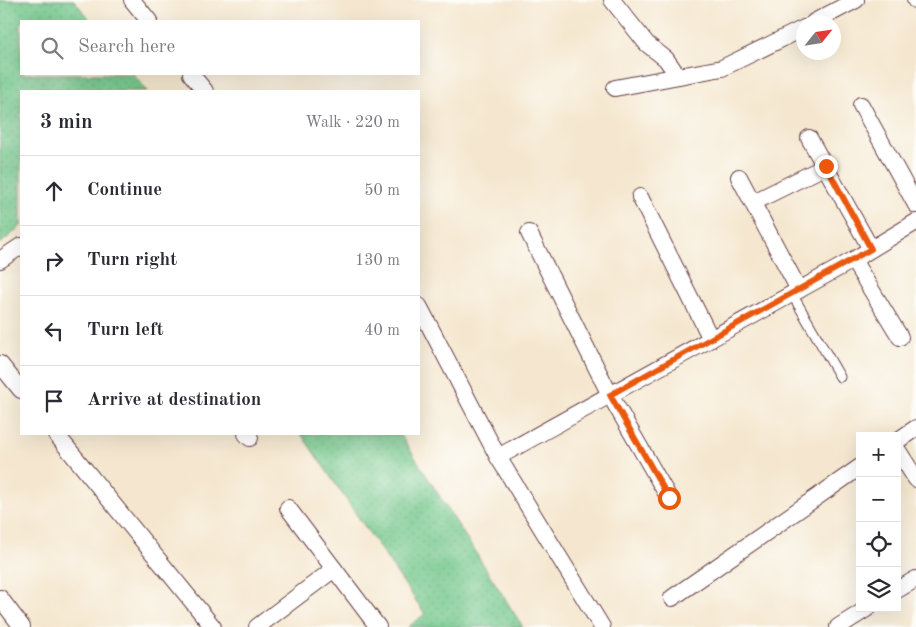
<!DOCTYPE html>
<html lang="en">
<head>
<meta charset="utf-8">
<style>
	body { margin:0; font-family:"Old Standard TT",serif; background:#f2f2f3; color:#2b2b33 }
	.controls { position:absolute; right:15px; bottom:15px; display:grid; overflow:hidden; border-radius:0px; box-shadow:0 5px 20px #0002 }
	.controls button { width:45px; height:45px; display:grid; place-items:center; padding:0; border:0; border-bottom:1px solid #e1e1e2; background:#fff; color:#2b2b33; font:25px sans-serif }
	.compass { position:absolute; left:796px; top:15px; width:45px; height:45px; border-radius:50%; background:#fff; box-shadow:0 5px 20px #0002; rotate:60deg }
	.stop { position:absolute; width:15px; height:15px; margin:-11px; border:4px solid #ea580c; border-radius:50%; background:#fff }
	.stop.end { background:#ea580c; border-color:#fff; box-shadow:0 1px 5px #0008 }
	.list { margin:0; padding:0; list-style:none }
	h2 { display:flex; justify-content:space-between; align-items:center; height:65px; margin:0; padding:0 20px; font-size:21px }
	h2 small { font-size:16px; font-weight:400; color:#7c7c81 }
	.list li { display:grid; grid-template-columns:32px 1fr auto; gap:15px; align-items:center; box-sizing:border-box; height:70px; padding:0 20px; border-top:1px solid #e1e1e2 }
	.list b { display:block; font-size:19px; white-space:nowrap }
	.list em { font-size:16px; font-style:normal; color:#7c7c81 }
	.icon { flex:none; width:28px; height:28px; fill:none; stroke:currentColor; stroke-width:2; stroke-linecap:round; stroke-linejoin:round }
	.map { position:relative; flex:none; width:916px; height:627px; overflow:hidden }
	.search { position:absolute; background:#fff; box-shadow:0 5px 20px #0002; left:20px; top:20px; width:400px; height:55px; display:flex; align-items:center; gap:12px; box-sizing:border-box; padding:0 18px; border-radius:0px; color:#7c7c81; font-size:19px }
	.panel { position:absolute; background:#fff; box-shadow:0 5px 20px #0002; left:20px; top:90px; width:400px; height:345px; border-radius:0px }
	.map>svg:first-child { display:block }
</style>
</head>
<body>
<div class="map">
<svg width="916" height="627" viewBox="0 0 916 627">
	<defs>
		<pattern id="grass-dots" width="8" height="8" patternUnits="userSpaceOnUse" patternTransform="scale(1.25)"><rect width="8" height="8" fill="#73c88c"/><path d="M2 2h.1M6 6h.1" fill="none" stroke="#65ab79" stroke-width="1.8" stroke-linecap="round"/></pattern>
	</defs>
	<rect width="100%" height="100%" fill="#fdfcf7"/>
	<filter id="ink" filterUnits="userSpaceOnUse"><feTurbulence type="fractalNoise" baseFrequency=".02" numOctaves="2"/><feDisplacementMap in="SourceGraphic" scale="10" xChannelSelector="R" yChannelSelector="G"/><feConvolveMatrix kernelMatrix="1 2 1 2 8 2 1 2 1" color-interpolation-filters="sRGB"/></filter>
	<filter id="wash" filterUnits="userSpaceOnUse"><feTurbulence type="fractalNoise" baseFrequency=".0096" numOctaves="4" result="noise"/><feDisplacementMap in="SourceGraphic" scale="20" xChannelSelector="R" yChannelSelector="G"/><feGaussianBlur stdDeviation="1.12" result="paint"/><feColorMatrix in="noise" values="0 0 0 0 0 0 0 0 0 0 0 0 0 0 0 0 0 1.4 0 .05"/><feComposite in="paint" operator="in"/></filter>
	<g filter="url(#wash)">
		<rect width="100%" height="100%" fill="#f5e7cf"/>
		<!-- grass -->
		<g fill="url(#grass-dots)" stroke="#5e745c">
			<polygon points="0,0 74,0 91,21 21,21 21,74 133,74 147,91 21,91 21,226 0,244"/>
			<polygon points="301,434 400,434 523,627 408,627 425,614"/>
		</g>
	</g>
	<g filter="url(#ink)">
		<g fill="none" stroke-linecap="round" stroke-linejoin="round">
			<!-- service casing -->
			<g stroke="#643d44" stroke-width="11">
				<polyline id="service" points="792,294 840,377"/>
			</g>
			<!-- minor casing -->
			<g stroke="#643d44" stroke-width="18">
				<g id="minor">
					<polyline points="132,0 149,21"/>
					<polyline points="612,0 647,44 666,59 678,76"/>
					<polyline points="915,0 916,0"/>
					<polyline points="814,22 856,0"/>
					<polyline points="191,74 205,91"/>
					<polyline points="615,88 722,68 804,28"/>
					<polyline points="861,105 916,205"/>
					<polyline points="809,138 871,249"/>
					<polyline points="739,177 799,290"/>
					<polyline points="640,197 711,339"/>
					<polyline points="754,202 826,166"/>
					<polyline points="529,233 610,395 669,498"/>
					<polyline points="0,260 21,246"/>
					<polyline points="853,260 900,337"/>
					<polyline points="419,306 498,457 602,627"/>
					<polyline points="0,364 21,390"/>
					<polyline points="56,434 213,627"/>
					<polyline points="246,434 250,438"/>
					<polyline points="897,441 916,428"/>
					<polyline points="897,449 916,479"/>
					<polyline points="498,457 853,260 916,222"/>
					<polyline points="288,508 378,627"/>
					<polyline points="897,590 916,579"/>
					<polyline points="0,598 22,627"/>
					<polyline points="672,598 860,467"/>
					<polyline points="257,627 334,569"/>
					<polyline points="838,627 868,608"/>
				</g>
			</g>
			<!-- service -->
			<use href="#service" stroke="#fff" stroke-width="9"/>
			<!-- minor -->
			<use href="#minor" stroke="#fff" stroke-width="16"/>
		</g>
	</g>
	<g fill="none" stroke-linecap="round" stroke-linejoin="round" filter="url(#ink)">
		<!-- route -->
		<polyline stroke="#ea580c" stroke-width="6" points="669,498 610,395 871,249 826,166"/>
	</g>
</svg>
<div class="controls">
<button>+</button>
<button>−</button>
<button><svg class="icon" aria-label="locate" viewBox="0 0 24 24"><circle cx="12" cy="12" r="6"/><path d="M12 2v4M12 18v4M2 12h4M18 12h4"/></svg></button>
<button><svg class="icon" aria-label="layers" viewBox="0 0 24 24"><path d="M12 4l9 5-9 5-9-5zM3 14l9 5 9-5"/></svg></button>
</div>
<svg class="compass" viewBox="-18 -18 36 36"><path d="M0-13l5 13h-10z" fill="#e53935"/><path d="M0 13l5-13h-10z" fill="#7c7c81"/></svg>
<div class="stop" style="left:669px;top:498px"></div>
<div class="stop end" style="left:826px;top:166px"></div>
<div class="search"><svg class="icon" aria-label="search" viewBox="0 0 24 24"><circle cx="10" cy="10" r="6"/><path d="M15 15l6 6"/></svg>Search here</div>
<section class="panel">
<h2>3 min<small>Walk · 220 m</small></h2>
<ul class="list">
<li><svg class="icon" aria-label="ahead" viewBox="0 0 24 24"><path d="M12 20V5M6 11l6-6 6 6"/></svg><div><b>Continue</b></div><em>50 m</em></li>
<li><svg class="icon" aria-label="right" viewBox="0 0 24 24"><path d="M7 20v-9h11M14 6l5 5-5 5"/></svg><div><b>Turn right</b></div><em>130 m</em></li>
<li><svg class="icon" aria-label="left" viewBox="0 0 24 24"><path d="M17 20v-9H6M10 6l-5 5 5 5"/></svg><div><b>Turn left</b></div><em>40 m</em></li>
<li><svg class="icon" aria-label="arrive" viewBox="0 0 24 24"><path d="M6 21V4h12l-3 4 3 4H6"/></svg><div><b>Arrive at destination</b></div></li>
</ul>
</section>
</div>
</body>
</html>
